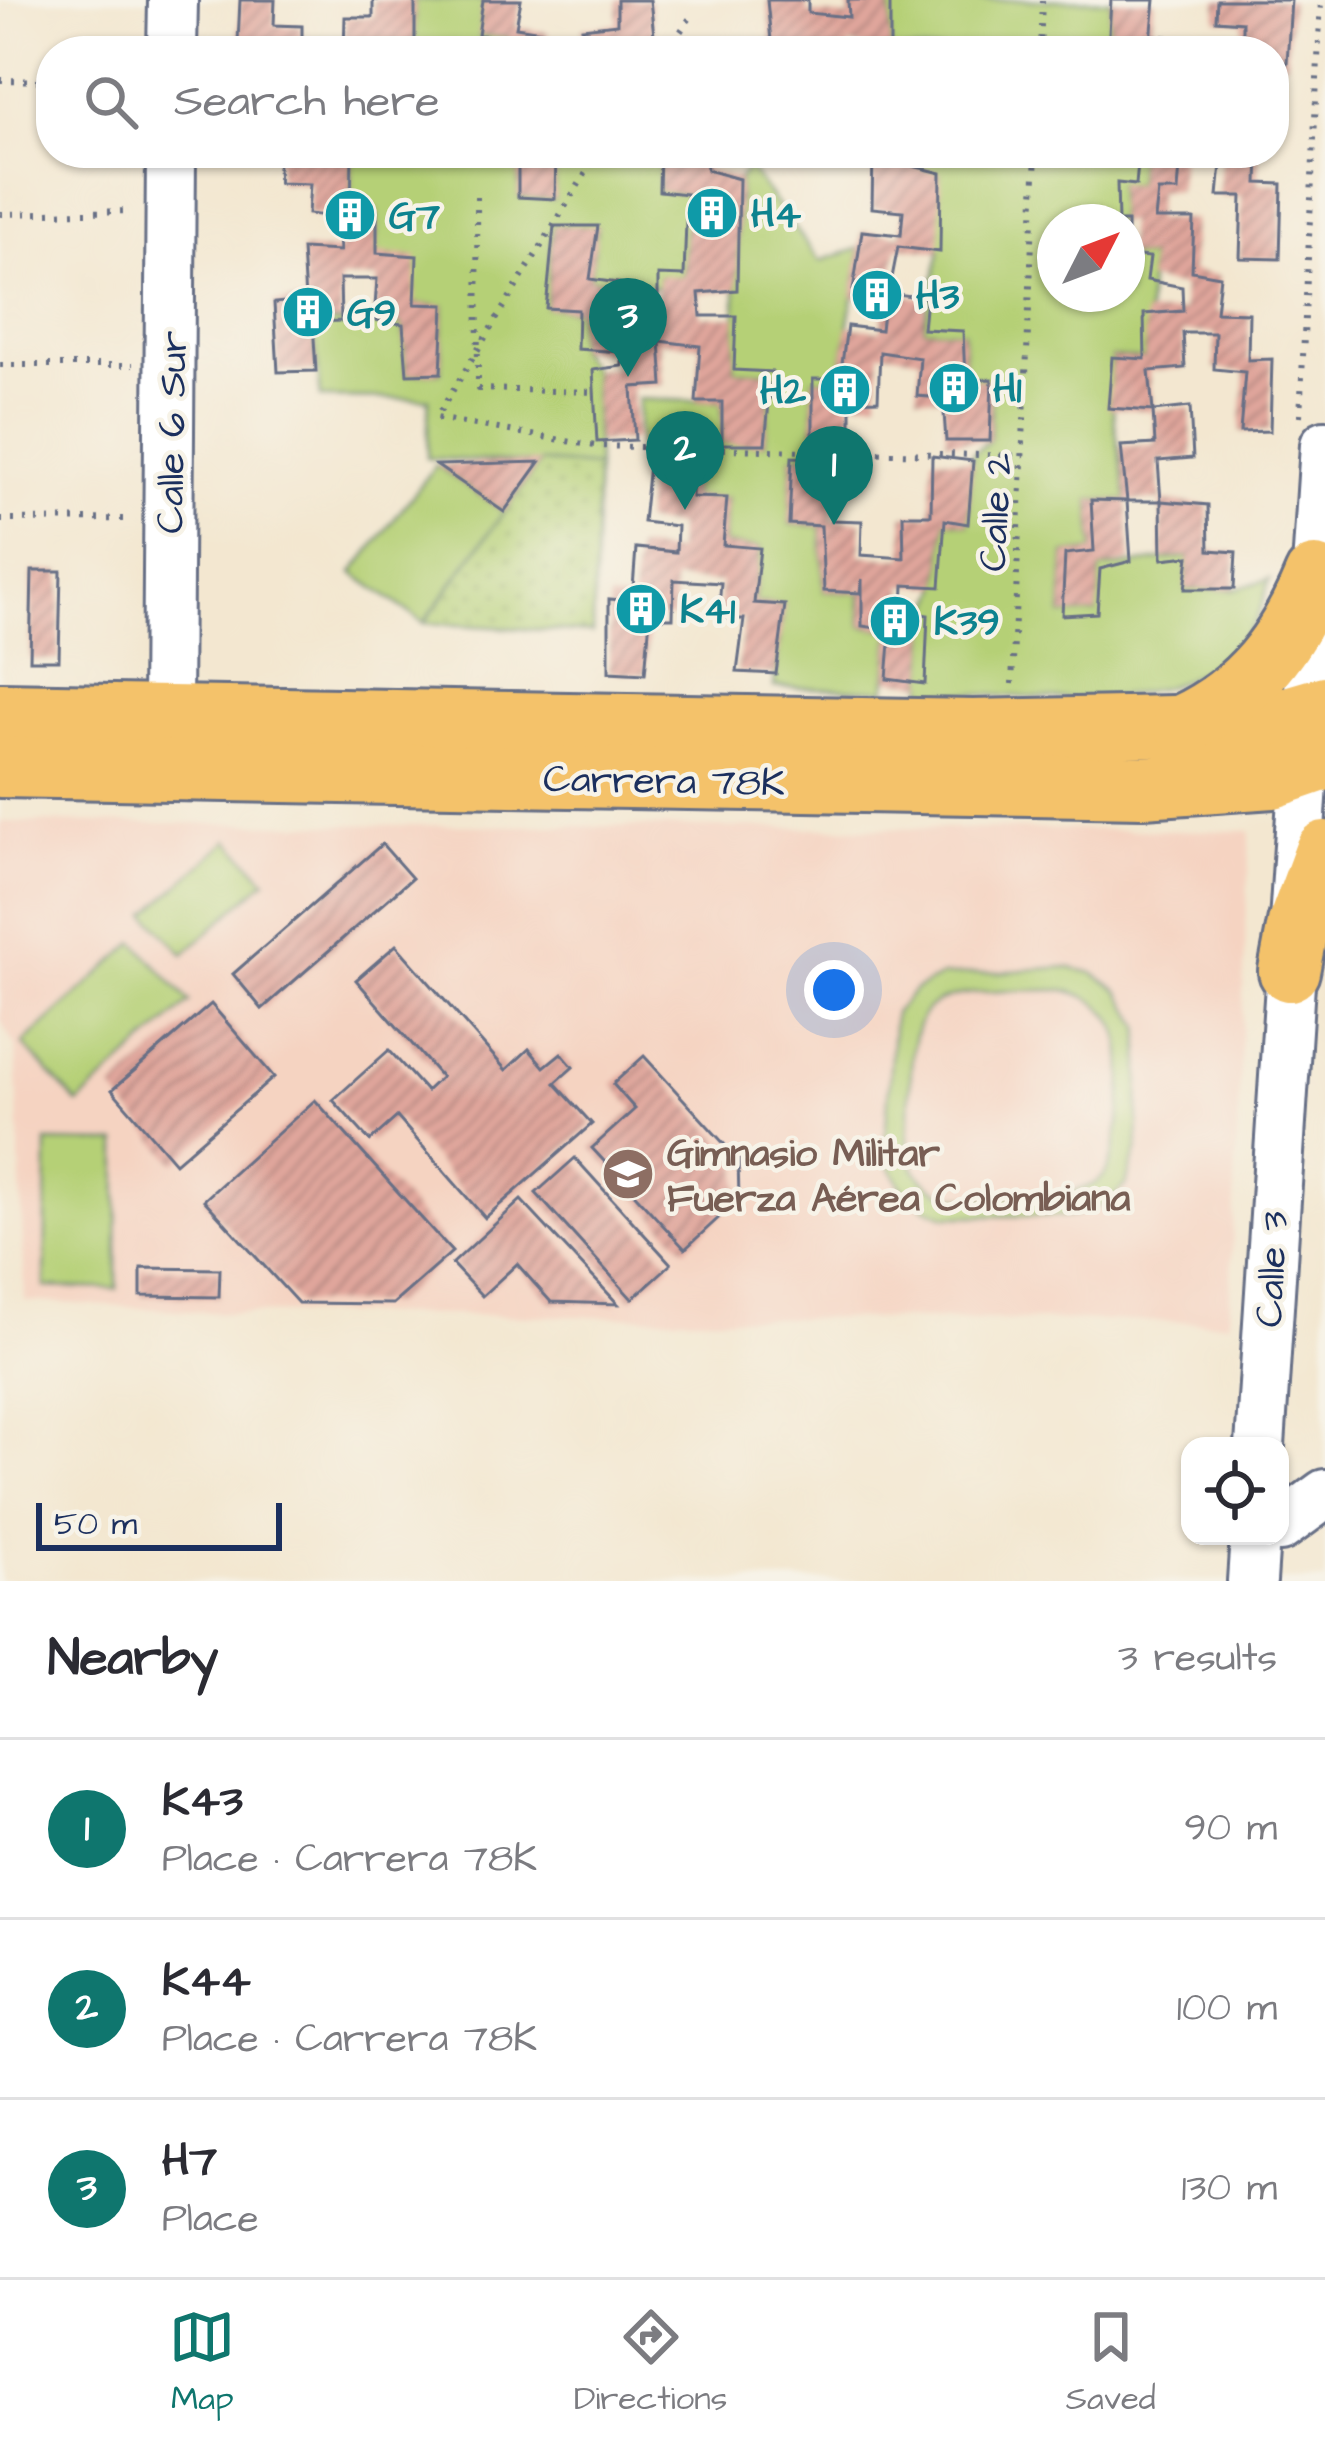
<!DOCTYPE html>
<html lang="en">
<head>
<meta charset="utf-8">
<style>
	body { margin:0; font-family:"Architects Daughter",sans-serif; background:#f2f2f3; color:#2b2b33 }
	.controls { position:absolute; right:36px; bottom:36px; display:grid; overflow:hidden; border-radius:24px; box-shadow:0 3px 9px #0004 }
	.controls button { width:108px; height:108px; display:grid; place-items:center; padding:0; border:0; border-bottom:3px solid #e1e1e2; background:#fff; color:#2b2b33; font:60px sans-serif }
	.compass { position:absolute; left:1037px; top:204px; width:108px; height:108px; border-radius:50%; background:#fff; box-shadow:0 3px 9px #0004; rotate:48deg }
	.scale { position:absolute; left:36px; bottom:30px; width:246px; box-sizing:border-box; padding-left:12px; border:6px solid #1b2f5e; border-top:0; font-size:33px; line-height:42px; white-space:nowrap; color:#1b2f5e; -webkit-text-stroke:9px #f7f3e8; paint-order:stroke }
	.you { position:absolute; left:834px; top:990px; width:42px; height:42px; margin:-30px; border:9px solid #fff; border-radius:50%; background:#1a73e8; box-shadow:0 0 0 18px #1a73e833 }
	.badge { display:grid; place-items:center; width:78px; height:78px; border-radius:50%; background:#0f766e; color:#fff; font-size:39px; font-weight:700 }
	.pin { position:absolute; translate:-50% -99px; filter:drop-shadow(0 3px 6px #0008) }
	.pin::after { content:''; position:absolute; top:63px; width:42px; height:36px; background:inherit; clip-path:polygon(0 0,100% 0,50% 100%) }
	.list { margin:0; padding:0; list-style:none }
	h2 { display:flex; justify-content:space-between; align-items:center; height:156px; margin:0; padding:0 48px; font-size:51px }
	h2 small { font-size:39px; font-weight:400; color:#7c7c81 }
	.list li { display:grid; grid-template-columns:78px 1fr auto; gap:36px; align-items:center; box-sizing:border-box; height:180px; padding:0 48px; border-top:3px solid #e1e1e2 }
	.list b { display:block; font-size:45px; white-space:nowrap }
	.list p { margin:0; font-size:39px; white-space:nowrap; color:#7c7c81 }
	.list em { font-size:39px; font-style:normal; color:#7c7c81 }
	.icon { flex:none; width:66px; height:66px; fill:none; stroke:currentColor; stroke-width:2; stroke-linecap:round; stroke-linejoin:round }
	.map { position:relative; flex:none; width:1325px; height:1581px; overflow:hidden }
	.search { position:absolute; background:#fff; box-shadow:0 3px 9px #0004; left:36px; right:36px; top:36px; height:132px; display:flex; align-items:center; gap:30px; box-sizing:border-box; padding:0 42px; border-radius:48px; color:#7c7c81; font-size:45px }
	.sheet { height:696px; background:#fff }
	nav { display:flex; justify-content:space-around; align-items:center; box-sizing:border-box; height:168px; border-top:3px solid #e1e1e2; background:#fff; font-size:33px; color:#7c7c81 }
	nav a { display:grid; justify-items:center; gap:6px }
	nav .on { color:#0f766e }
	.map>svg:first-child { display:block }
</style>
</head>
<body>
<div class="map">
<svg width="1325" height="1581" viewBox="0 0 1325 1581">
	<defs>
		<pattern id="park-dots" width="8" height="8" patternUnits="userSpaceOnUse" patternTransform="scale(3)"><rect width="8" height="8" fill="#b5d076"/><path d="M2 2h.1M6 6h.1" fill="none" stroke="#9bb368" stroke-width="1.8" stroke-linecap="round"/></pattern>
		<pattern id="building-hatch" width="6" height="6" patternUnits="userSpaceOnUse" patternTransform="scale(3)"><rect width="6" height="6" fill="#e0a69b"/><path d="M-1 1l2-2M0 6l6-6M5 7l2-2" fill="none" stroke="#b58882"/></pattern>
	</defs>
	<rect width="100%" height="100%" fill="#f7f3e8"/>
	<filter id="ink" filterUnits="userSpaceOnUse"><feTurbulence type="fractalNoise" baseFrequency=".00833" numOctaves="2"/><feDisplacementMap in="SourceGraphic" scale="24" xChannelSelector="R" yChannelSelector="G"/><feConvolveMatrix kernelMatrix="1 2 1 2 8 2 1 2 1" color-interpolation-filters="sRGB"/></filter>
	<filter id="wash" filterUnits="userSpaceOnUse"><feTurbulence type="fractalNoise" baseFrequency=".004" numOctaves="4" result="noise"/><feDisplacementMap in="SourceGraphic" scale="48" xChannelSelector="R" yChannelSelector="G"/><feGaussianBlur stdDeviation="2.7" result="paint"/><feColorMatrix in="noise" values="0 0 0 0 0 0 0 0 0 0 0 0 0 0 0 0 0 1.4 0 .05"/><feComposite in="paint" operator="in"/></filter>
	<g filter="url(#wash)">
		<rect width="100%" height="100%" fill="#f3e7d0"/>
		<!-- built -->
		<polygon fill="#f5d3c1" points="0,822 1250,831 1229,1322 226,1313 25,1301 16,1047 0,1020"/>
		<!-- grass -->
		<g fill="#b5d076" stroke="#68806a" stroke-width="3" fill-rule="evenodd">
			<polygon points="414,0 484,0 479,35 509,37 507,51 384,51 385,44 415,42"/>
			<polygon points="890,0 1111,0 1108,51 890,51"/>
			<polygon points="352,153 518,153 519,197 554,199 556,153 660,153 659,190 687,194 684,276 658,287 590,279 597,227 554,226 546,307 578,310 577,349 593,370 597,467 427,458 429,399 321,398 313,322 403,324 407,374 441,372 444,306 415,304 377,253 377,210 351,209"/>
			<path d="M914,153h225l-3,32 -19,-1 1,38h-63v72h72v-39l23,2 -5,102 -33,-2c-4,55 9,91 15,144l-36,-1 3,51 -29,3 -3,61 34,-2 4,-44 89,-13 -3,33h48l36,-10c-5,13 -8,32 -16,44 -68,104 -225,71 -330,68l4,-76 12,-28 5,-67 23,4 4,-70 18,-14 2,-60h-27l-2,-49 -40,-2 17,-78z"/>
			<polygon points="748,167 820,261 861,248 840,379 813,379 814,450 792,458 790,524 821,526 824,591 860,593 862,626 891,630 886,690 774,687 784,605 754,603 760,548 723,545 727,499 692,497 692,455 638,446 638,399 722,402 722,443 765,443 772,372 734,370 739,179"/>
			<polygon points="436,465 504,512 424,623 353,573"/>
			<polygon points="229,840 266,880 184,954 147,914"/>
			<polygon points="135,942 190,1002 78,1104 23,1044"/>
			<path d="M1067,967l26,6 26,18 22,35 -3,122 -12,36 -18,19 -36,13h-126l-22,-9 -24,-22 -16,-30 10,-142 21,-23 27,-14zM1065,990c21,5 41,15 51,36 13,24 6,131 -14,152 -23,23 -131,27 -160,14 -18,-8 -30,-23 -34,-42 6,-161 -9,-158 157,-160z"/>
			<polygon points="47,1142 118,1143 117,1289 45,1287"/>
		</g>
		<!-- park -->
		<polygon fill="url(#park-dots)" stroke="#68806a" stroke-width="3" points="540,462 597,467 593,633 424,623"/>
		<g id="blocks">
			<!-- building -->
			<g fill="url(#building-hatch)">
				<polygon points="240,0 275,0 274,25 302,26 302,51 260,51 259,42 238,42"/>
				<polygon points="373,0 415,0 415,43 385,44 384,51 344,51 345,17 373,17"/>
				<polygon points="483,0 521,0 516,27 548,32 547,51 507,51 509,37 478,35"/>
				<polygon points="617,0 650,0 655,44 584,51 582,28 617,24"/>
				<polygon points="767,0 808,0 808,13 849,17 848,0 890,0 890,51 849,45 849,51 772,51"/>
				<polygon points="1111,0 1155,0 1150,51 1108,51"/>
				<polygon points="1217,0 1291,0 1287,63 1274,64 1274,51 1242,51 1242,22 1216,20"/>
				<polygon points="1154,35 1196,39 1195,51 1151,51"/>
				<polygon points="277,153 352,154 351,209 377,210 377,253 417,256 415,304 444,305 441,373 407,374 403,324 374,320 377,279 340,279 341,321 313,322 316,371 278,372 274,303 305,300 302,249 340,251 338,217 308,214 310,184 279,183"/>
				<polygon points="518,153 556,153 555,199 518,197"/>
				<polygon points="660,153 706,153 707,170 739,179 737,290 699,293 701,316 736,316 734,370 772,372 765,444 722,444 722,402 696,402 700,346 660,341 663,385 632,387 635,440 597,442 593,370 622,366 622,352 577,349 578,310 546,308 554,226 598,226 590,279 625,284 621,305 658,309 658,275 684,276 687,194 659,191"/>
				<polygon points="873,153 914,153 913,166 941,173 940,252 898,247 889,293 926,298 923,329 963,331 965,380 992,379 990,441 946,441 943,398 917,396 920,358 880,352 878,400 851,401 851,445 813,446 813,379 840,379 847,326 881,330 884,302 852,297 862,231 901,235 903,211 872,208"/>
				<polygon points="1139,153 1181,153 1178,191 1158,191 1155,219 1194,219 1192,271 1220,276 1216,312 1249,313 1248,360 1272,359 1270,431 1240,432 1245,372 1214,369 1215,333 1183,333 1185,368 1149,371 1153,411 1108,408 1112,357 1145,359 1144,314 1183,311 1182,287 1147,280 1150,257 1127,255 1127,222 1118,222 1117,183 1136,185"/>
				<polygon points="1222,153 1259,153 1258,183 1282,184 1280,259 1240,258 1242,196 1218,196"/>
				<polygon points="1190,407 1193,458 1158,461 1161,501 1127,501 1121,446 1155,444 1153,411"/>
				<polygon points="650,455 693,455 692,497 727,498 723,545 760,548 754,603 785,605 776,674 737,672 744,619 718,619 721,583 674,580 673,618 650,618 645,674 609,672 609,599 632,601 636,548 676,552 677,526 643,522"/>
				<polygon points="932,456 973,461 968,524 945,520 940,587 904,585 903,611 928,615 925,684 887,679 891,630 862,626 862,579 860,593 824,591 821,526 789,524 792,457 838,459 831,520 862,521 861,555 904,558 903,515 931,515"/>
				<polygon points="540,462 504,512 436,465"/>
				<polygon points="1091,500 1127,501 1131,561 1100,569 1097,613 1062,615 1065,554 1094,551"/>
				<polygon points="1161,501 1208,505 1209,550 1236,552 1234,589 1185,589 1189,556 1162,559"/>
				<polygon points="32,571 61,571 59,660 30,660"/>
				<polygon points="382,844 412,878 262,1009 233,974"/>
				<polygon points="396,945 506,1070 529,1049 544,1067 561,1053 573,1067 555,1083 592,1124 485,1218 397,1117 370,1141 333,1100 389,1050 426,1091 441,1077 356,980"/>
				<polygon points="211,1004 274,1077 175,1163 112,1090"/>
				<polygon points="644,1056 738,1159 739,1199 685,1249 592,1148 635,1109 613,1084"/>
				<polygon points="315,1100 452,1252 393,1304 298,1303 204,1200"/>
				<polygon points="575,1158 671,1264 632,1299 536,1193"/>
				<polygon points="521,1200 618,1304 551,1302 517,1264 482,1296 452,1264"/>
				<polygon points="141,1268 220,1269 219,1297 141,1296"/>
			</g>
		</g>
	</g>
	<g filter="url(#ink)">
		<use href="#blocks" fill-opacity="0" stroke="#676f86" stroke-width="3"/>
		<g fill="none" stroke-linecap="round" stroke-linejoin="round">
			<!-- minor casing -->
			<g stroke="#676f86" stroke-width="54">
				<g id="minor">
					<polyline points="172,51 173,0"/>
					<polyline points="167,712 171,153"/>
					<polyline points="1260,1446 1325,445"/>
					<polyline points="1280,1527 1325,1494"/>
					<polyline points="1252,1581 1255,1536"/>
				</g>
			</g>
			<!-- major casing -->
			<g stroke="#676f86" stroke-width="66">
				<g id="major">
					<polyline points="0,713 973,730 1222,725 1277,720 1325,706"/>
					<path d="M1184,724c66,-31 104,-82 131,-148"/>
					<polyline points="0,767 1143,787 1273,778 1325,760"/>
					<polyline points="1289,971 1298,924 1325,851"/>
				</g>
			</g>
			<!-- path -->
			<g stroke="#676f86" stroke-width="6" stroke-dasharray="3 9" stroke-linecap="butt">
				<polyline points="667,51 694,12"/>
				<polyline points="1040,51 1042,0"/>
				<polyline points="0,80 51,81"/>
				<polyline points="598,153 436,418 595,446 1024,456"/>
				<polyline points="477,197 478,389 594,392"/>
				<polyline points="0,214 131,211"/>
				<polyline points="0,365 133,365"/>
				<polyline points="1300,416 1321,0"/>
				<polyline points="0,520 129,519"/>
				<polyline points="1012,684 1036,153"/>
			</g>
			<!-- minor -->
			<use href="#minor" stroke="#fff" stroke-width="48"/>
			<!-- major -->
			<use href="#major" stroke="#f4c26a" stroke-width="60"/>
		</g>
	</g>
	<!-- icons -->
	<defs>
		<g id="building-disc" transform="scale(2.7)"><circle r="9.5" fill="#0f9aa8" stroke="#f7f3e8"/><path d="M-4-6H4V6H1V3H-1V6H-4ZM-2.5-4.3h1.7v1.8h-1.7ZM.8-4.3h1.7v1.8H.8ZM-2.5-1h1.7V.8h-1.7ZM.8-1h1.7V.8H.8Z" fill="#fff"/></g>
		<g id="school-disc" transform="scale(2.7)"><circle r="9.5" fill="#8d6e63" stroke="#f7f3e8"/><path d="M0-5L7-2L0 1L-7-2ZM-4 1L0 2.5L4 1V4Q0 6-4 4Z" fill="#fff"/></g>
	</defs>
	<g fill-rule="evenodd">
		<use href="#building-disc" x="712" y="213"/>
		<use href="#building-disc" x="350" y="215"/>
		<use href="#building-disc" x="877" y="295"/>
		<use href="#building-disc" x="308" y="312"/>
		<use href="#building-disc" x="954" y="388"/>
		<use href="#building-disc" x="845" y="390"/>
		<use href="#building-disc" x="641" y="609"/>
		<use href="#building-disc" x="895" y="621"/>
		<use href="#school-disc" x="628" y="1174"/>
	</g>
	<g text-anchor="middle" stroke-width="9" stroke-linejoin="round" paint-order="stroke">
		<!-- culture labels -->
		<g font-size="39" font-weight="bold" fill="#0d838f" stroke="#f7f3e8" text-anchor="start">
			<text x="751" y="227">H4</text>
			<text x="389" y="229">G7</text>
			<text x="916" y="309">H3</text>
			<text x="347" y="326">G9</text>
			<text x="993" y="402">H1</text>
			<text x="806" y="404" text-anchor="end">H2</text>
			<text x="680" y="623">K41</text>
			<text x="934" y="635">K39</text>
		</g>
		<!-- street labels -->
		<g font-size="39" fill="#1b2f5e" stroke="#f7f3e8">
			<text transform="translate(170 432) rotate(-89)" y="14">Calle 6 Sur</text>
			<text transform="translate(994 512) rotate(-87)" y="14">Calle 2</text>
			<text transform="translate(664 779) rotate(1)" y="14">Carrera 78K</text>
			<text transform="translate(1270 1269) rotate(-87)" y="14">Calle 3</text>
		</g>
		<!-- education labels -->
		<g font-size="39" font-weight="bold" fill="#785e54" stroke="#f7f3e8" text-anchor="start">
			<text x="667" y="1166">Gimnasio Militar<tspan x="667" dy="45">Fuerza Aérea Colombiana</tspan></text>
		</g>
	</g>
</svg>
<div class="controls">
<button><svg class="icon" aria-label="locate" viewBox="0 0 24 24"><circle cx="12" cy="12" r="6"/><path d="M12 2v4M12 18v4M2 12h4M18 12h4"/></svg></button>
</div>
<svg class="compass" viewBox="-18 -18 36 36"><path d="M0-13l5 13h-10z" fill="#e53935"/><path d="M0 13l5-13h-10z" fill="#7c7c81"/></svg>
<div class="scale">50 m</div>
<div class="you"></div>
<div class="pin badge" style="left:834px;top:525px">1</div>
<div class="pin badge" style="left:685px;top:510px">2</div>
<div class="pin badge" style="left:628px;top:377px">3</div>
<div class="search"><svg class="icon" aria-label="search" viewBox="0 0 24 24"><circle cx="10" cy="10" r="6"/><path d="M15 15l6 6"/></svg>Search here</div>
</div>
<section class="sheet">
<h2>Nearby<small>3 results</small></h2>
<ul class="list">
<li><span class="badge">1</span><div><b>K43</b><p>Place · Carrera 78K</p></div><em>90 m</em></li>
<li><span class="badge">2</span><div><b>K44</b><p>Place · Carrera 78K</p></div><em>100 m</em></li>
<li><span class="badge">3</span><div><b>H7</b><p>Place</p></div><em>130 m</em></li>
</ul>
</section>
<nav>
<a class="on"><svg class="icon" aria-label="map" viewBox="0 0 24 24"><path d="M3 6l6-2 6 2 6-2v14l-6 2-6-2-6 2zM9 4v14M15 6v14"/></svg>Map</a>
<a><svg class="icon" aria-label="directions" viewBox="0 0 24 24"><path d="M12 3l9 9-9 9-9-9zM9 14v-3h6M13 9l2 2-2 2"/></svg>Directions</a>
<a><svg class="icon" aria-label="saved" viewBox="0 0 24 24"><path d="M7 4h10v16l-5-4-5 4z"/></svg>Saved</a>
</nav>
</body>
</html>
